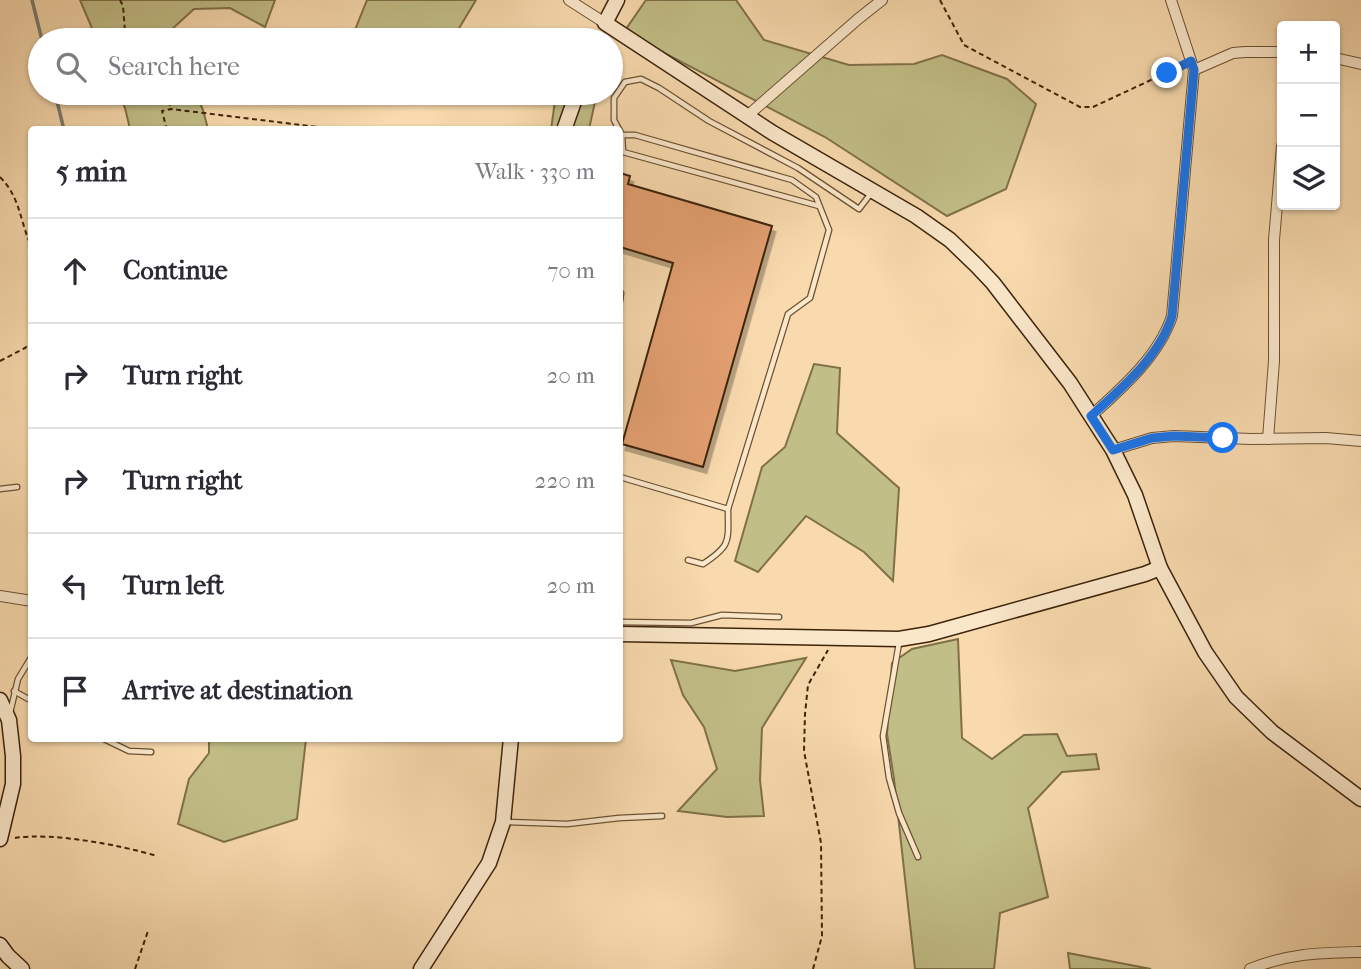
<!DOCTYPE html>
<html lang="en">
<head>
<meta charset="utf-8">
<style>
	body { margin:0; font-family:"IM FELL French Canon",serif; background:#f2f2f3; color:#2b2b33 }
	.controls { position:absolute; right:21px; top:21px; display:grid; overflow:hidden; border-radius:7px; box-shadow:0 2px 5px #0004 }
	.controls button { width:63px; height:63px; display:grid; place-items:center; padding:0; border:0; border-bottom:2px solid #e1e1e2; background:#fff; color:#2b2b33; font:35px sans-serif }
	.stop { position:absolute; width:21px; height:21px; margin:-16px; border:5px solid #1a73e8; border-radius:50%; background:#fff }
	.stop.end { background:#1a73e8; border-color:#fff; box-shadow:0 2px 7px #0008 }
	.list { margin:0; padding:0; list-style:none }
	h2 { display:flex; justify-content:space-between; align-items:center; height:91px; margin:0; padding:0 28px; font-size:30px }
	h2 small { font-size:23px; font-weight:400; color:#7c7c81 }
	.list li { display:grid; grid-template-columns:46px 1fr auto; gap:21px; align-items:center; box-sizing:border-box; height:105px; padding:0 28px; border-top:2px solid #e1e1e2 }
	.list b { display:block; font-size:26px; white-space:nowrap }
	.list em { font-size:23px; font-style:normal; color:#7c7c81 }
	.icon { flex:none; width:38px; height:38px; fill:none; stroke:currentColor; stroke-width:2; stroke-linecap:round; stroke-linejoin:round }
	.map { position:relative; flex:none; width:1361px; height:969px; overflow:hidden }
	.search { position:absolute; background:#fff; box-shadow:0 2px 5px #0004; left:28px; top:28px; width:595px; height:77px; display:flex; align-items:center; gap:18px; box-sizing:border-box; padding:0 24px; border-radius:38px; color:#7c7c81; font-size:26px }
	.panel { position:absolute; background:#fff; box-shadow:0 2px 5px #0004; left:28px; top:126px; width:595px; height:616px; border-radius:7px }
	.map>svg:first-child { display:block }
</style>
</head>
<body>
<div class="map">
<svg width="1361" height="969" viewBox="0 0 1361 969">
	<defs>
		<filter id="shadow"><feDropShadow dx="3.5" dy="6" stdDeviation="0" flood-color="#0004"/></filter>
	</defs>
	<rect width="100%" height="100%" fill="#f8daae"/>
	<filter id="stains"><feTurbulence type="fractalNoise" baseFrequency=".00286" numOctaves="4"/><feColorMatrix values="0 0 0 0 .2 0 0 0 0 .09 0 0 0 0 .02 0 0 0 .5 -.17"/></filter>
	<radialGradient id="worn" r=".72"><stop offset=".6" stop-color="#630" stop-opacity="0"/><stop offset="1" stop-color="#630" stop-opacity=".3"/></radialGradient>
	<!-- green -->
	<g fill="#c2be87" stroke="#807048" stroke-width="2">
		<polygon points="80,0 275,0 265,27 230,8 194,9 171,30 175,40 97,40"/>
		<polygon points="367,0 476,0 452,40 351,40"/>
		<polygon points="646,0 736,0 764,40 849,65 914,64 942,55 1007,79 1036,104 1006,189 947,216 825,137 624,32"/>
		<polygon points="118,93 196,93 203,110 208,129 130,129 125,108"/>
		<polygon points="556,93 597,93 589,129 551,130"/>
		<polygon points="814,364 840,368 837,433 899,488 893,581 864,552 806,516 758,572 735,561 762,467 785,447"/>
		<polygon points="958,639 962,738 992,759 1024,735 1057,734 1067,756 1096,754 1099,769 1062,772 1028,808 1048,897 1000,913 994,969 915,969 894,779 887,734 892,663 912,649"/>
		<polygon points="806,658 762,728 760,780 764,816 727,817 678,811 717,769 704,727 683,695 671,660 735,671"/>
		<polygon points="209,739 306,739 297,819 224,842 178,824 189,779 209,753"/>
		<polygon points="1068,953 1151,969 1070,969"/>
	</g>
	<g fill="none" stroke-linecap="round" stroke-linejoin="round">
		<!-- stream -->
		<g stroke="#7b7c71" stroke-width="3.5">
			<polyline points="32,0 42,40"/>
			<polyline points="55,93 64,130"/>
		</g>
	</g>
	<!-- building -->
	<polygon fill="#e4a071" stroke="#3d2309" stroke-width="2" filter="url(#shadow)" points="620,173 630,176 628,184 772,226 703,467 622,444 673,263 620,247"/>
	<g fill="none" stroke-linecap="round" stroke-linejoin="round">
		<!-- lane casing -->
		<g stroke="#6c5132" stroke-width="7">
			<g id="lane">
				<polyline points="620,135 622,135 623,152"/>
				<polyline points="620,154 623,152 819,206"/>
				<polyline points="620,292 621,293 620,301"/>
				<polyline points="620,477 728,509 788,314 810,298 829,230 816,197 792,180 635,135 622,135 614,120 614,98 625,82 641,79 659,88 709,121 798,168 859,209 872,192"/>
				<polyline points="0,489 17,487"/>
				<path d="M688,560l15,4c29,-19 25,-23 25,-55"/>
				<polyline points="620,622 691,623 722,615 779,617"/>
				<polyline points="899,643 883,736 889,778 899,813 918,857"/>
				<polyline points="14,691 32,701"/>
				<polyline points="10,713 18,679 32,656"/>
				<polyline points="102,738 129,751 151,752"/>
				<polyline points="507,822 567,824 619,818 662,816"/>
			</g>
		</g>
		<!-- street casing -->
		<g stroke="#6c5132" stroke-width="12">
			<g id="street">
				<polyline points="569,0 605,23"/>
				<polyline points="1335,58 1361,64"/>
				<polyline points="1194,70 1233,53 1245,52 1282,52"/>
				<polyline points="746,117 858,19 882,0"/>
				<path d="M1091,416c31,-28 68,-60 81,-100l22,-246 -23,-70"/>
				<polyline points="1268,439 1274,361 1274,240 1282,146"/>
				<polyline points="1113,450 1152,438 1174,436 1251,439 1326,438 1361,441"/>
				<polyline points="0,596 32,601"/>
				<path d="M1250,969c40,-16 69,-16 111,-17"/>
			</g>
		</g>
		<!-- secondary casing -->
		<g stroke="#3d2309" stroke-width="17">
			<g id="secondary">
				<polyline points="617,0 605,23 773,133 916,216 950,240 977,266 993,283 1070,383 1113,450 1135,495 1160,568 1205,652 1236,697 1272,732 1361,799"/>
				<polyline points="564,130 577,93"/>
				<polyline points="620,634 899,639 929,634 1145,574 1160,568"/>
				<polyline points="0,700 9,720 13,756 13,784 0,839"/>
				<polyline points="0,945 8,956 22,969"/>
				<polyline points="421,969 489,863 503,822 511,738"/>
			</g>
		</g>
		<!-- path -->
		<g stroke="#3d2309" stroke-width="2" stroke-dasharray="5 3.5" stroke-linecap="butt">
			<polyline points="120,0 123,6 125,31 133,40"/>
			<polyline points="940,0 964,45 1080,107 1093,107 1181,66"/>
			<polyline points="165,93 171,108"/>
			<polyline points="167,130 162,111 171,109 342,130"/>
			<path d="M0,177c21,21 20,46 32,71"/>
			<polyline points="0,361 25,348 32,341"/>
			<path d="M15,838c37,-6 105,7 142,18"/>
			<polyline points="135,969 148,931"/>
			<polyline points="813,969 822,936 821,843 804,751 805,714 808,685 828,650"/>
		</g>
		<!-- lane -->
		<use href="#lane" stroke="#fae7ca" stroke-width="4.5"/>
		<!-- street -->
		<use href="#street" stroke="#fae7ca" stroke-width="10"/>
		<!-- secondary -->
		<use href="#secondary" stroke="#fae7ca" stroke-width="14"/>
	</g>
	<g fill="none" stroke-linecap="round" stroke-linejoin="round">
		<!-- route -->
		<path stroke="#1a73e8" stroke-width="9" d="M1167,73l24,-12 3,9 -22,246c-12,40 -50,72 -81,100l22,34 39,-12 22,-2 49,2"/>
	</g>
	<rect width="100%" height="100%" filter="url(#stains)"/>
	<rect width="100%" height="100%" fill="url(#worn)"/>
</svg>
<div class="controls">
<button>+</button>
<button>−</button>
<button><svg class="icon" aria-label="layers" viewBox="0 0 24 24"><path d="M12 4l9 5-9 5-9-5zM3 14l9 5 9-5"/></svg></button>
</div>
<div class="stop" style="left:1223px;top:438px"></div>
<div class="stop end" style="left:1167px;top:73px"></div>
<div class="search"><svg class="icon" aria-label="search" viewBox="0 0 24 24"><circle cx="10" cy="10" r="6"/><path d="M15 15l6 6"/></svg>Search here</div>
<section class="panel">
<h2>5 min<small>Walk · 330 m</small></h2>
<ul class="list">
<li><svg class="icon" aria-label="ahead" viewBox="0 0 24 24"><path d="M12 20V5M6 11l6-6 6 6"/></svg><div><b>Continue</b></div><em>70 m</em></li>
<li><svg class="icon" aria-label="right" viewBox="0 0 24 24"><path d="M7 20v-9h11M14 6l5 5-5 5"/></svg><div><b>Turn right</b></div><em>20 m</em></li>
<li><svg class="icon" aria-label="right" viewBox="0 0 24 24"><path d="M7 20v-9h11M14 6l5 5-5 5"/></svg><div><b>Turn right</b></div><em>220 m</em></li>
<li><svg class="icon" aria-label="left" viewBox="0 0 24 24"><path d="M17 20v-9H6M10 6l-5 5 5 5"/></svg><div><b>Turn left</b></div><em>20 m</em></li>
<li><svg class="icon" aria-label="arrive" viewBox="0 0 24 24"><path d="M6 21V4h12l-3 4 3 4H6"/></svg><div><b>Arrive at destination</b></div></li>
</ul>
</section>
</div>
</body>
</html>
